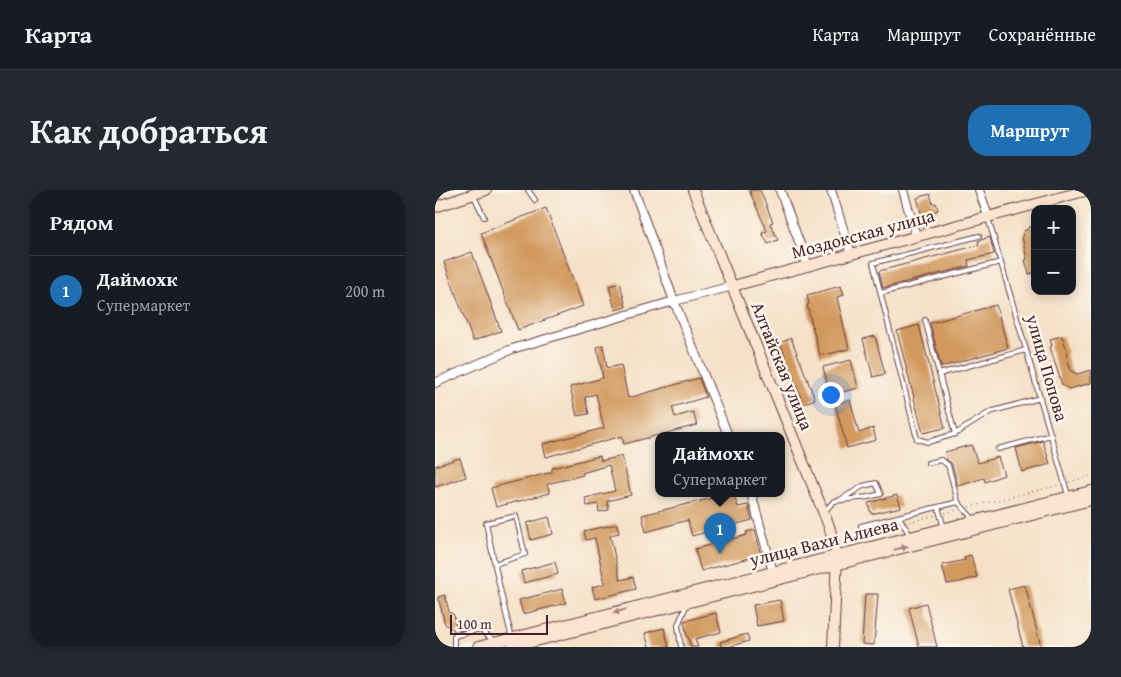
<!DOCTYPE html>
<html lang="ru">
<head>
<meta charset="utf-8">
<style>
	body { margin:0; font-family:"Gentium Book Plus",serif; background:#242831; color:#f1f3f6 }
	.controls { position:absolute; right:15px; top:15px; display:grid; overflow:hidden; border-radius:10px; box-shadow:0 2px 12px #0003 }
	.controls button { width:45px; height:45px; display:grid; place-items:center; padding:0; border:0; border-bottom:1px solid #363941; background:#171b24; color:#f1f3f6; font:25px sans-serif }
	.scale { position:absolute; left:15px; bottom:12px; width:98px; box-sizing:border-box; padding-left:5px; border:2px solid #4a1f2b; border-top:0; font-size:14px; line-height:18px; white-space:nowrap; color:#4a1f2b; -webkit-text-stroke:4px #fbf7ec; paint-order:stroke }
	.you { position:absolute; left:395px; top:204px; width:18px; height:18px; margin:-12px; border:4px solid #fff; border-radius:50%; background:#1a73e8; box-shadow:0 0 0 8px #1a73e833 }
	.badge { display:grid; place-items:center; width:32px; height:32px; border-radius:50%; background:#1f6fb2; color:#fff; font-size:16px; font-weight:700 }
	.pin { position:absolute; translate:-50% -41px; filter:drop-shadow(0 1px 2px #0008) }
	.pin::after { content:''; position:absolute; top:26px; width:18px; height:15px; background:inherit; clip-path:polygon(0 0,100% 0,50% 100%) }
	.popup { position:absolute; left:220px; top:242px; width:130px; height:65px; box-sizing:border-box; display:grid; place-content:center; border-radius:10px; background:#171b24; filter:drop-shadow(0 1px 4px #0005); font-size:16px; white-space:nowrap; color:#9ea1a6 }
	.popup b { font-size:19px; color:#f1f3f6 }
	.popup::after { content:''; position:absolute; left:50%; top:100%; margin-left:-10px; border:10px solid transparent; border-top-color:#171b24 }
	.list { margin:0; padding:0; list-style:none }
	h2 { display:flex; justify-content:space-between; align-items:center; height:65px; margin:0; padding:0 20px; font-size:21px }
	h2 small { font-size:16px; font-weight:400; color:#9ea1a6 }
	.list li { display:grid; grid-template-columns:32px 1fr auto; gap:15px; align-items:center; box-sizing:border-box; height:70px; padding:0 20px; border-top:1px solid #363941 }
	.list b { display:block; font-size:19px; white-space:nowrap }
	.list p { margin:0; font-size:16px; white-space:nowrap; color:#9ea1a6 }
	.list em { font-size:16px; font-style:normal; color:#9ea1a6 }
	.map { position:relative; flex:none; width:656px; height:457px; overflow:hidden; border-radius:20px }
	header { display:flex; align-items:center; gap:30px; box-sizing:border-box; height:70px; padding:0 25px; background:#171b24; border-bottom:1px solid #363941 }
	header strong { font-size:24px }
	nav { display:flex; gap:28px; margin-inline-start:auto; font-size:18px }
	.intro { display:flex; align-items:center; justify-content:space-between; box-sizing:border-box; height:120px; padding:0 30px }
	h1 { margin:0; font-size:35px }
	.button { padding:12px 22px; border-radius:20px; background:#1f6fb2; color:#fff; font-size:18px; font-weight:700 }
	main { display:flex; gap:30px; padding:0 30px }
	aside { flex:1; background:#171b24; border-radius:20px; box-shadow:0 2px 12px #0003 }
	.map>svg:first-child { display:block }
</style>
</head>
<body>
<header>
<strong>Карта</strong>
<nav><a>Карта</a><a>Маршрут</a><a>Сохранённые</a></nav>
</header>
<div class="intro"><h1>Как добраться</h1><a class="button">Маршрут</a></div>
<main>
<aside>
<h2>Рядом<small></small></h2>
<ul class="list">
<li><span class="badge">1</span><div><b>Даймохк</b><p>Супермаркет</p></div><em>200 m</em></li>
</ul>
</aside>
<div class="map">
<svg width="656" height="457" viewBox="0 0 656 457">
	<rect width="100%" height="100%" fill="#fbf7ec"/>
	<filter id="ink" filterUnits="userSpaceOnUse"><feTurbulence type="fractalNoise" baseFrequency=".02" numOctaves="2"/><feDisplacementMap in="SourceGraphic" scale="10" xChannelSelector="R" yChannelSelector="G"/><feConvolveMatrix kernelMatrix="1 2 1 2 8 2 1 2 1" color-interpolation-filters="sRGB"/></filter>
	<filter id="wash" filterUnits="userSpaceOnUse"><feTurbulence type="fractalNoise" baseFrequency=".0096" numOctaves="4" result="noise"/><feDisplacementMap in="SourceGraphic" scale="20" xChannelSelector="R" yChannelSelector="G"/><feGaussianBlur stdDeviation="1.12" result="paint"/><feColorMatrix in="noise" values="0 0 0 0 0 0 0 0 0 0 0 0 0 0 0 0 0 1.4 0 .05"/><feComposite in="paint" operator="in"/></filter>
	<g filter="url(#wash)">
		<rect width="100%" height="100%" fill="#f5e1c8"/>
		<g id="blocks">
			<!-- building -->
			<g fill="#d1995d">
				<polygon points="314,0 325,0 338,32 335,33 343,50 333,54 327,43 332,41"/>
				<polygon points="495,4 498,14 501,13 503,20 487,26 482,8"/>
				<polygon points="111,18 148,116 83,140 46,43"/>
				<polygon points="600,36 600,82 594,84 590,70 592,70 587,46 590,40 592,40 594,37"/>
				<polygon points="555,47 559,64 533,70 534,76 448,98 444,81 544,55 543,51"/>
				<polygon points="37,62 66,141 38,151 9,72"/>
				<polygon points="185,93 191,117 180,120 174,96"/>
				<polygon points="406,96 409,105 402,107 414,159 385,166 372,115 374,114 372,105"/>
				<polygon points="561,115 573,158 506,177 495,133"/>
				<polygon points="484,135 510,238 488,243 462,141"/>
				<polygon points="440,146 450,184 438,187 428,149"/>
				<polygon points="627,146 633,163 631,164 636,181 642,184 656,180 656,193 634,199 627,195 615,157 617,156 615,149"/>
				<polygon points="356,148 380,209 368,214 345,153"/>
				<polygon points="168,155 172,178 186,175 193,208 264,188 271,207 237,217 240,227 258,222 262,235 189,254 187,246 111,267 108,254 169,238 161,204 150,207 154,224 142,226 135,197 168,188 162,157"/>
				<polygon points="416,170 423,198 395,205 388,177"/>
				<polygon points="415,210 424,243 438,238 441,250 412,258 400,214"/>
				<polygon points="608,251 615,274 587,282 581,258"/>
				<polygon points="536,255 543,273 563,267 569,285 550,292 549,288 523,296 517,274 512,270 510,262"/>
				<polygon points="165,266 166,271 187,266 196,305 172,311 174,320 164,322 163,314 152,316 150,308 180,301 174,275 147,283 148,285 112,294 115,303 61,317 56,298 117,282 117,278"/>
				<polygon points="25,268 31,287 0,297 0,276"/>
				<polygon points="298,303 303,317 313,315 317,330 257,346 253,330 211,342 207,325"/>
				<polygon points="462,305 466,317 436,324 433,313"/>
				<polygon points="114,327 118,344 96,350 92,333"/>
				<polygon points="182,334 184,343 175,345 185,390 198,387 201,399 160,409 157,397 170,394 160,348 151,350 149,341"/>
				<polygon points="320,340 326,365 266,381 260,359 312,345 311,342"/>
				<polygon points="536,365 542,387 525,392 512,394 507,375 530,370 529,367"/>
				<polygon points="120,372 123,384 89,393 86,381"/>
				<polygon points="590,395 606,457 588,457 573,399"/>
				<polygon points="127,399 131,413 88,424 84,410"/>
				<polygon points="430,404 443,404 439,455 427,454"/>
				<polygon points="10,405 14,422 19,425 21,436 27,432 31,435 28,440 19,442 19,440 10,434 3,407"/>
				<polygon points="345,410 349,431 322,436 318,415"/>
				<polygon points="491,413 502,457 484,457 474,418"/>
				<polygon points="281,423 286,442 260,449 263,457 256,457 253,447 252,447 249,431"/>
				<polygon points="229,438 234,457 214,457 210,443"/>
				<polygon points="312,444 314,451 293,457 286,457 285,452"/>
			</g>
		</g>
	</g>
	<g filter="url(#ink)">
		<use href="#blocks" fill-opacity="0" stroke="#643c43" stroke-width="1"/>
		<g fill="none" stroke-linecap="round" stroke-linejoin="round">
			<!-- lane casing -->
			<g stroke="#643c43" stroke-width="6">
				<g id="lane">
					<polyline points="93,0 100,10"/>
					<polyline points="39,6 49,27"/>
					<polyline points="553,28 633,305"/>
					<polyline points="544,46 438,73 482,249 493,252 520,244 555,222 605,208"/>
					<polyline points="446,103 566,72"/>
					<polyline points="490,130 520,244"/>
					<polyline points="504,184 591,160"/>
					<polyline points="563,259 616,245"/>
					<polyline points="493,273 506,270 513,275 523,312"/>
					<polyline points="271,303 272,303"/>
					<polyline points="503,317 509,338"/>
					<polyline points="389,322 399,311 433,307 446,304 441,293 428,296 405,310"/>
					<polyline points="464,327 476,347"/>
					<polyline points="426,336 523,312 538,329"/>
					<path d="M60,374l30,-10 -9,-38 -30,7c8,39 16,77 26,115"/>
					<polyline points="19,457 19,446 45,439 59,451"/>
					<polyline points="246,457 243,435 252,414"/>
				</g>
			</g>
			<!-- street casing -->
			<g stroke="#643c43" stroke-width="10">
				<g id="street">
					<polyline points="199,0 239,111 293,245"/>
					<polyline points="345,0 373,76"/>
					<polyline points="396,0 416,64"/>
					<polyline points="468,0 481,46"/>
					<polyline points="544,0 553,26"/>
					<polyline points="0,193 77,159 239,111 298,96"/>
					<polyline points="316,303 338,382"/>
				</g>
			</g>
			<!-- secondary casing -->
			<g stroke="#643c43" stroke-width="12">
				<g id="secondary">
					<polyline points="258,0 394,336 402,365 398,457"/>
					<polyline points="0,17 51,0"/>
					<polyline points="298,96 653,0"/>
					<polyline points="43,457 656,301"/>
					<polyline points="77,457 656,310"/>
				</g>
			</g>
			<!-- path -->
			<g stroke="#643c43" stroke-width="1" stroke-dasharray="1 4" stroke-linecap="butt">
				<polyline points="634,292 656,286"/>
				<polyline points="534,317 625,295"/>
				<polyline points="510,323 523,320"/>
				<polyline points="474,332 501,325"/>
				<polyline points="423,351 431,343 462,335"/>
			</g>
			<!-- lane -->
			<use href="#lane" stroke="#fff" stroke-width="4"/>
			<!-- street -->
			<use href="#street" stroke="#fff" stroke-width="8"/>
			<!-- secondary -->
			<use href="#secondary" stroke="#fde4d1" stroke-width="10"/>
		</g>
		<!-- one-way arrows -->
		<defs><path id="oneway-solid" d="M-6-.8H1V-3.2L6.5 0L1 3.2V.8H-6Z" transform="scale(1.25)"/></defs>
		<g fill="#a4827e">
			<use href="#oneway-solid" transform="translate(466 358) rotate(-14)"/>
			<use href="#oneway-solid" transform="translate(185 421) rotate(166)"/>
		</g>
	</g>
	<g text-anchor="middle" stroke-width="5" stroke-linejoin="round" paint-order="stroke">
		<!-- street labels -->
		<g font-size="18" fill="#4a1f2b" stroke="#fbf7ec">
			<text transform="translate(428 44) rotate(-15)" y="6">Моздокская улица</text>
			<text transform="translate(347 176) rotate(68)" y="6">Алтайская улица</text>
			<text transform="translate(612 178) rotate(74)" y="6">улица Попова</text>
			<text transform="translate(389 352) rotate(-14)" y="6">улица Вахи Алиева</text>
		</g>
	</g>
</svg>
<div class="controls">
<button>+</button>
<button>−</button>
</div>
<div class="scale">100 m</div>
<div class="you"></div>
<div class="pin badge" style="left:285px;top:364px">1</div>
<div class="popup"><b>Даймохк</b>Супермаркет</div>
</div>
</main>
</body>
</html>
